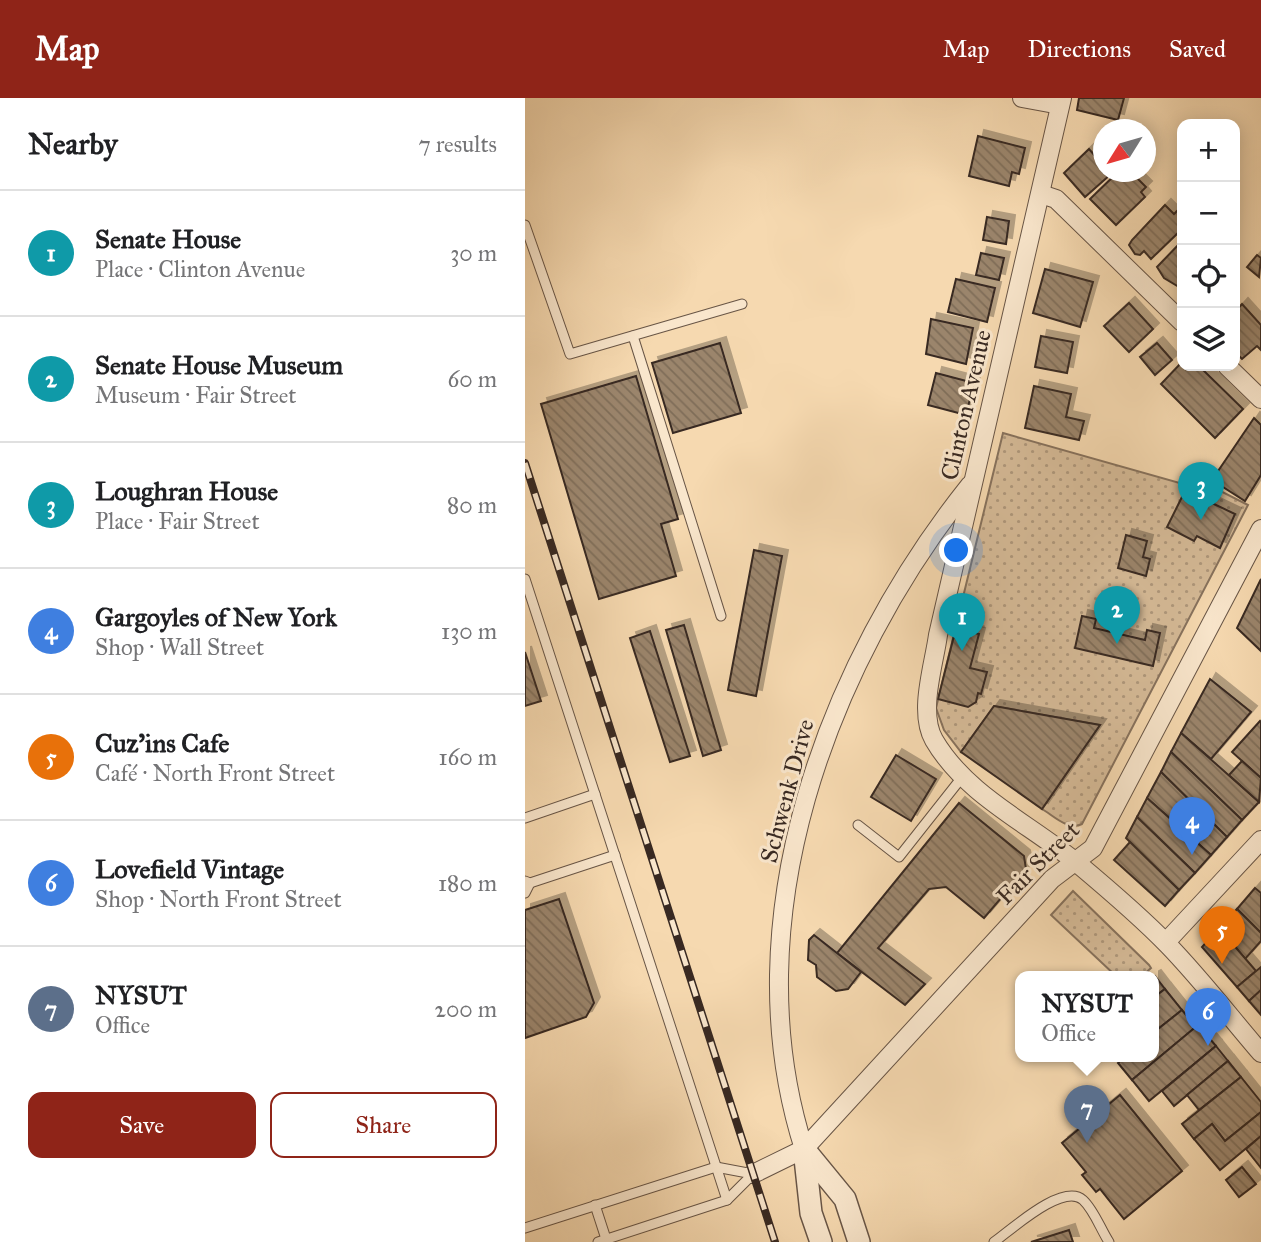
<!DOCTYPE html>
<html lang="en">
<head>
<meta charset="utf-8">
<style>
	body { margin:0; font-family:"IM FELL Great Primer",serif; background:#f2f2f2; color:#202124 }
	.controls { position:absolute; right:21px; top:21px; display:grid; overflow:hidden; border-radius:14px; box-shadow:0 4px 18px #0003 }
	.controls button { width:63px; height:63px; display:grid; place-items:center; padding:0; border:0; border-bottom:2px solid #e0e0e0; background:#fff; color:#202124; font:35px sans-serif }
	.compass { position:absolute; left:568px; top:21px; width:63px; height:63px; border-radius:50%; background:#fff; box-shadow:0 4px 18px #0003; rotate:233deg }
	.you { position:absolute; left:432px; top:453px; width:24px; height:24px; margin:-18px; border:5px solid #fff; border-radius:50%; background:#1a73e8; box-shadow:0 0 0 10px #1a73e833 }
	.badge { display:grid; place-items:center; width:46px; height:46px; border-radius:50%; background:#8f2418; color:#fff; font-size:23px; font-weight:700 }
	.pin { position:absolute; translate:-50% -58px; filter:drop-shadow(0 2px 4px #0008) }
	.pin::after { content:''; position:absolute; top:37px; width:24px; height:21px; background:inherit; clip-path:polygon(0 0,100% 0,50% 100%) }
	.popup { position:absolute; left:490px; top:873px; width:144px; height:91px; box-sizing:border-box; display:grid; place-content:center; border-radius:14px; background:#fff; filter:drop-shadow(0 2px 5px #0005); font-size:23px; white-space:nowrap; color:#757577 }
	.popup b { font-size:26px; color:#202124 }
	.popup::after { content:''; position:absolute; left:50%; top:100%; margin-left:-14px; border:14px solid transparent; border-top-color:#fff }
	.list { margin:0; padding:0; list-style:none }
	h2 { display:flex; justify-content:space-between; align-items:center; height:91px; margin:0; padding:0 28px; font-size:30px }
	h2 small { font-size:23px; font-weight:400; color:#757577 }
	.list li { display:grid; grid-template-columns:46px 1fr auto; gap:21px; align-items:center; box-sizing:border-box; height:126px; padding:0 28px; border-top:2px solid #e0e0e0 }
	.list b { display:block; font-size:26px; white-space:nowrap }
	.list p { margin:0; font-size:23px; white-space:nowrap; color:#757577 }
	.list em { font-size:23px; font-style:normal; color:#757577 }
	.actions { display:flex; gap:14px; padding:21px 28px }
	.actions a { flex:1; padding:16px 0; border:2px solid #8f2418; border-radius:14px; text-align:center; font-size:24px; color:#8f2418 }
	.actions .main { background:#8f2418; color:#fff }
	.icon { flex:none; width:38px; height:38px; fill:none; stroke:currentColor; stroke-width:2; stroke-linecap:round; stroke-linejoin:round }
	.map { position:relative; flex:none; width:736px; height:1144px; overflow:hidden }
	header { display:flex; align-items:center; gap:42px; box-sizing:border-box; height:98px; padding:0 35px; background:#8f2418; color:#fff }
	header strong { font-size:33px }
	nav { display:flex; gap:38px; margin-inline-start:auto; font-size:24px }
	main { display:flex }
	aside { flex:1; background:#fff }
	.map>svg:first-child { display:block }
</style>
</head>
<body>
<header>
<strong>Map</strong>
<nav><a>Map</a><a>Directions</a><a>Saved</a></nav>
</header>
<main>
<aside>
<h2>Nearby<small>7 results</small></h2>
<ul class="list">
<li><span class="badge" style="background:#0f9aa8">1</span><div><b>Senate House</b><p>Place · Clinton Avenue</p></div><em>30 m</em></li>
<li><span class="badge" style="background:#0f9aa8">2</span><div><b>Senate House Museum</b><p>Museum · Fair Street</p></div><em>60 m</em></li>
<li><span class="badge" style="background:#0f9aa8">3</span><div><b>Loughran House</b><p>Place · Fair Street</p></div><em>80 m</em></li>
<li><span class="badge" style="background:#3f7fe0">4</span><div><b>Gargoyles of New York</b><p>Shop · Wall Street</p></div><em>130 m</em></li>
<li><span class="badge" style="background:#e8710a">5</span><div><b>Cuz'ins Cafe</b><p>Café · North Front Street</p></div><em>160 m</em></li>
<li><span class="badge" style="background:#3f7fe0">6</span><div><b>Lovefield Vintage</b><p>Shop · North Front Street</p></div><em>180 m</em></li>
<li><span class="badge" style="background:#5c6f8a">7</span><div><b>NYSUT</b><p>Office</p></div><em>200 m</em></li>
</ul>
<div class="actions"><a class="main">Save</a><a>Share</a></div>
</aside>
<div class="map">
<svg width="736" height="1144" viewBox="0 0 736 1144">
	<defs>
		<pattern id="park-dots" width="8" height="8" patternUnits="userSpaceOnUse" patternTransform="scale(1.75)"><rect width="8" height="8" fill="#d6bb98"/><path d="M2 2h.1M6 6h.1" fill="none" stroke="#af987c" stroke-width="1.8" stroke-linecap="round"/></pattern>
		<pattern id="building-back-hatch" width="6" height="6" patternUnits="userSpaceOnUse" patternTransform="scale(1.75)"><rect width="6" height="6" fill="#9b856c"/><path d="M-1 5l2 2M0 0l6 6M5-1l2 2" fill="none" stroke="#7f6d58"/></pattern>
		<filter id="shadow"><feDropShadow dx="6" dy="-6" stdDeviation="0" flood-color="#0004"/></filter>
	</defs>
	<rect width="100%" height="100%" fill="#f6d9b0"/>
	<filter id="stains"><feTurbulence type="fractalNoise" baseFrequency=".00286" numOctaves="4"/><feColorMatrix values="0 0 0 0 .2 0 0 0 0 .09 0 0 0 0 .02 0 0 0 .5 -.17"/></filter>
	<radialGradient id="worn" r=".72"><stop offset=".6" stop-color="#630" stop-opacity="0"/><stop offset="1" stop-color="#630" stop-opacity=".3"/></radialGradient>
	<!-- park -->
	<g fill="url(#park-dots)" stroke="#87725d" stroke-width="2">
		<path d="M478,335l180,51 14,-5 51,26 -166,319c-14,7 -28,-8 -40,-15l58,-84 -106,-19 -33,46 -17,-22 -8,-22z"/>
		<polygon points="548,793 624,867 626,870 616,879 592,879 526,817"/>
	</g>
	<!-- building -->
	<g fill="url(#building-back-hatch)" stroke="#382922" stroke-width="2" filter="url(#shadow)">
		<polygon points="554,0 599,0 593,22 552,12"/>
		<polygon points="453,38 500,50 494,76 487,74 484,88 444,78"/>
		<polygon points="564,51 578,67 578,74 586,76 560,99 539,75"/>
		<polygon points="593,74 606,74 621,89 616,94 620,99 591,127 565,101"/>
		<polygon points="640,107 649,116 653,112 657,116 657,131 626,161 619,153 615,157 610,156 604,147 607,142"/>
		<polygon points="462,119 484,123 481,146 458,142"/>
		<polygon points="657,143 657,186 654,189 639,180 632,169"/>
		<polygon points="456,155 479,160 474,182 451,177"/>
		<polygon points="732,157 736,160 734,179 722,169"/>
		<polygon points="520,171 568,184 555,229 508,215"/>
		<polygon points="431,181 470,190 462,224 423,214"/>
		<polygon points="604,205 628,231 604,254 579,228"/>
		<polygon points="717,206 736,227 736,252 732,248 717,261 710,254 710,214"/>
		<polygon points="406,221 448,230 441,266 401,256"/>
		<polygon points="516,238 548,244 542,275 510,269"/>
		<polygon points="195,245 216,315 148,335 127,265"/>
		<polygon points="632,245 647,262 630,277 615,259"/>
		<polygon points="657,264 657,268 674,268 718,311 690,340 636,286"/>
		<polygon points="411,275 449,285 441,317 403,307"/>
		<polygon points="111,278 153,421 136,426 151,478 74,501 16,306"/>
		<polygon points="509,288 546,296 541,319 559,323 554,342 500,330"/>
		<polygon points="729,320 736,327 736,377 720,403 687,382"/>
		<polygon points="668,396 710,416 695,450 672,438 669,443 642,429 657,399 664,403"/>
		<polygon points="601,437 622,443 618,459 625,461 621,478 593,470"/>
		<polygon points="229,452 257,458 231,598 203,592"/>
		<polygon points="736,481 736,553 712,530"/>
		<polygon points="557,518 571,521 569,530 620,542 622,532 635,535 628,568 550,550"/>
		<polygon points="159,527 196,652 178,658 141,532"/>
		<polygon points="431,530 454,536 445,570 462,574 456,596 453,595 451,604 443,609 413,601"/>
		<polygon points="125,533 165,658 145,664 105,540"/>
		<polygon points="0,554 16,603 0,608"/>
		<polygon points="685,581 726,614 686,661 656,635"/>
		<polygon points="469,608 575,627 517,711 436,654"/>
		<polygon points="735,623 736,624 736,680 707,654"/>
		<polygon points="656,635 734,704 717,722 646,654"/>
		<polygon points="646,654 717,722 702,739 636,674"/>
		<polygon points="371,657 411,681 386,723 346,699"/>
		<polygon points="717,663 736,680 734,704 704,677"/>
		<polygon points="636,674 702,739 686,757 622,700"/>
		<polygon points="622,700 686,757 670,775 612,719"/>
		<polygon points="434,705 499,758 501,771 459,820 421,789 404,791 353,850 400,886 380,907 312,855"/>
		<polygon points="612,719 670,775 654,792 601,740"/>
		<polygon points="605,744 654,792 640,808 589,762"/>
		<polygon points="730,790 736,795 736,835 712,811"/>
		<polygon points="34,801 69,905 61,919 0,940 0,812"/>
		<polygon points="712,811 736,835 736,843 720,861 694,830"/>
		<polygon points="694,830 731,873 712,889 677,849"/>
		<polygon points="289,837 336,874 323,891 311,893 292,879 291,867 283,862 284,842"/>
		<polygon points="736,869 736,892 724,903 712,889"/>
		<polygon points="630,878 640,891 628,900 628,879"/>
		<polygon points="640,891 657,912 628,935 628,900"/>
		<polygon points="736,892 736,917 724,903"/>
		<polygon points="657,912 671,929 607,982 593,965 599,959 628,959 628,935"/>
		<polygon points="673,927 691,948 624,1003 607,982"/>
		<polygon points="691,948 703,963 649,1008 637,993"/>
		<polygon points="703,963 716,979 674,1012 662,997"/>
		<polygon points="716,979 736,1004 736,1014 700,1043 687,1026 669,1041 657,1026"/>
		<polygon points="595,997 657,1073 599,1121 575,1091 571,1094 557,1077 561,1074 537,1045"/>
		<polygon points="736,1014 736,1038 695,1072 669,1041 687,1026 700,1043"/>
		<polygon points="736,1038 736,1070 721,1051"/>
		<polygon points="717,1069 731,1086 714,1099 701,1082"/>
		<polygon points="544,1132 548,1144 506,1144"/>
	</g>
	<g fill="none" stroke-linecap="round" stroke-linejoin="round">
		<!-- service casing -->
		<g stroke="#685546" stroke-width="11">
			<g id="service">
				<polyline points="0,127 45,256 217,206"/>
				<polyline points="108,238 196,518"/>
				<polyline points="0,481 202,1102"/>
				<polyline points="0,720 70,696"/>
				<polyline points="333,727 374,759 438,678"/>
				<polyline points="0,783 5,785 90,757"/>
				<polyline points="0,795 5,785"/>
				<polyline points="70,1107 82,1144"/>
				<polyline points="0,1130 191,1069 228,1076"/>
				<polyline points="73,1144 202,1102 228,1076"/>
				<path d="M469,1144c17,-12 69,-60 89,-42 11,10 18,30 26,42"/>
			</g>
		</g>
		<!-- minor casing -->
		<g stroke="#685546" stroke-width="20">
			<g id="minor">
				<polyline points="497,0 535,7"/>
				<path d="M537,0l-124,537c-4,30 -20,77 -4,105 32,55 96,84 143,123 31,26 63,53 91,82 33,34 62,72 93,108"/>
				<polyline points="516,96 531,101 657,224"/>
				<polyline points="702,268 736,301"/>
				<polyline points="641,844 736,742"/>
				<path d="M279,1051c-73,-228 23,-485 166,-664"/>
				<polyline points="228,1076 279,1051 527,781 568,750 736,431"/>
			</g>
		</g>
		<!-- tertiary casing -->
		<g stroke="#685546" stroke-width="24">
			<g id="tertiary">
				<polyline points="279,1051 320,1101 334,1144"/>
				<polyline points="279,1051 286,1115 296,1144"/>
			</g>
		</g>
		<!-- service -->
		<use href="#service" stroke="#f9e6cc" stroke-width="9"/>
		<!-- minor -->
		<use href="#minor" stroke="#f9e6cc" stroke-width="18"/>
		<!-- tertiary -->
		<use href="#tertiary" stroke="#f9e6cc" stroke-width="21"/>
		<!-- rail casing -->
		<g stroke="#382922" stroke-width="8">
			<polyline id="rail" points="0,365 250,1144"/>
		</g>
		<!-- rail -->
		<use href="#rail" stroke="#f9e6cc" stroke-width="5" stroke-dasharray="16" stroke-linecap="butt"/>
	</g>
	<g text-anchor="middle" stroke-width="6" stroke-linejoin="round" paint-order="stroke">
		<!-- street labels -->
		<g font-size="24" fill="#382922" stroke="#f9e6cc">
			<text transform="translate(441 307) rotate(-77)" y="8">Clinton Avenue</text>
			<text transform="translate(262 693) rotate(-75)" y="8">Schwenk Drive</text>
			<text transform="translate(513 765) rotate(-45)" y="8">Fair Street</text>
		</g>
	</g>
	<rect width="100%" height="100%" filter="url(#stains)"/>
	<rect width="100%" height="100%" fill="url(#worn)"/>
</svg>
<div class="controls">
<button>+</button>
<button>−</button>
<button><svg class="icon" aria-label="locate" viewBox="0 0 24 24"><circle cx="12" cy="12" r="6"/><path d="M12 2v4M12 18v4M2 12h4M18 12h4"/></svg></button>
<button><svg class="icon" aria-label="layers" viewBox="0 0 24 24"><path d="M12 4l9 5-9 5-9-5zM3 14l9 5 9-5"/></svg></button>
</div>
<svg class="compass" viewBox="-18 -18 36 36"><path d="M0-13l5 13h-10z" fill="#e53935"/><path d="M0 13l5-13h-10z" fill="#757577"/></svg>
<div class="you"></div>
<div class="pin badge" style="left:437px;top:553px;background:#0f9aa8">1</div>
<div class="pin badge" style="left:592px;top:546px;background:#0f9aa8">2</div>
<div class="pin badge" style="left:676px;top:422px;background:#0f9aa8">3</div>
<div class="pin badge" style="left:667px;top:757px;background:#3f7fe0">4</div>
<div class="pin badge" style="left:697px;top:866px;background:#e8710a">5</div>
<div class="pin badge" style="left:683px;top:948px;background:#3f7fe0">6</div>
<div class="pin badge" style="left:562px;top:1045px;background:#5c6f8a">7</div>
<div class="popup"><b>NYSUT</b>Office</div>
</div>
</main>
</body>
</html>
